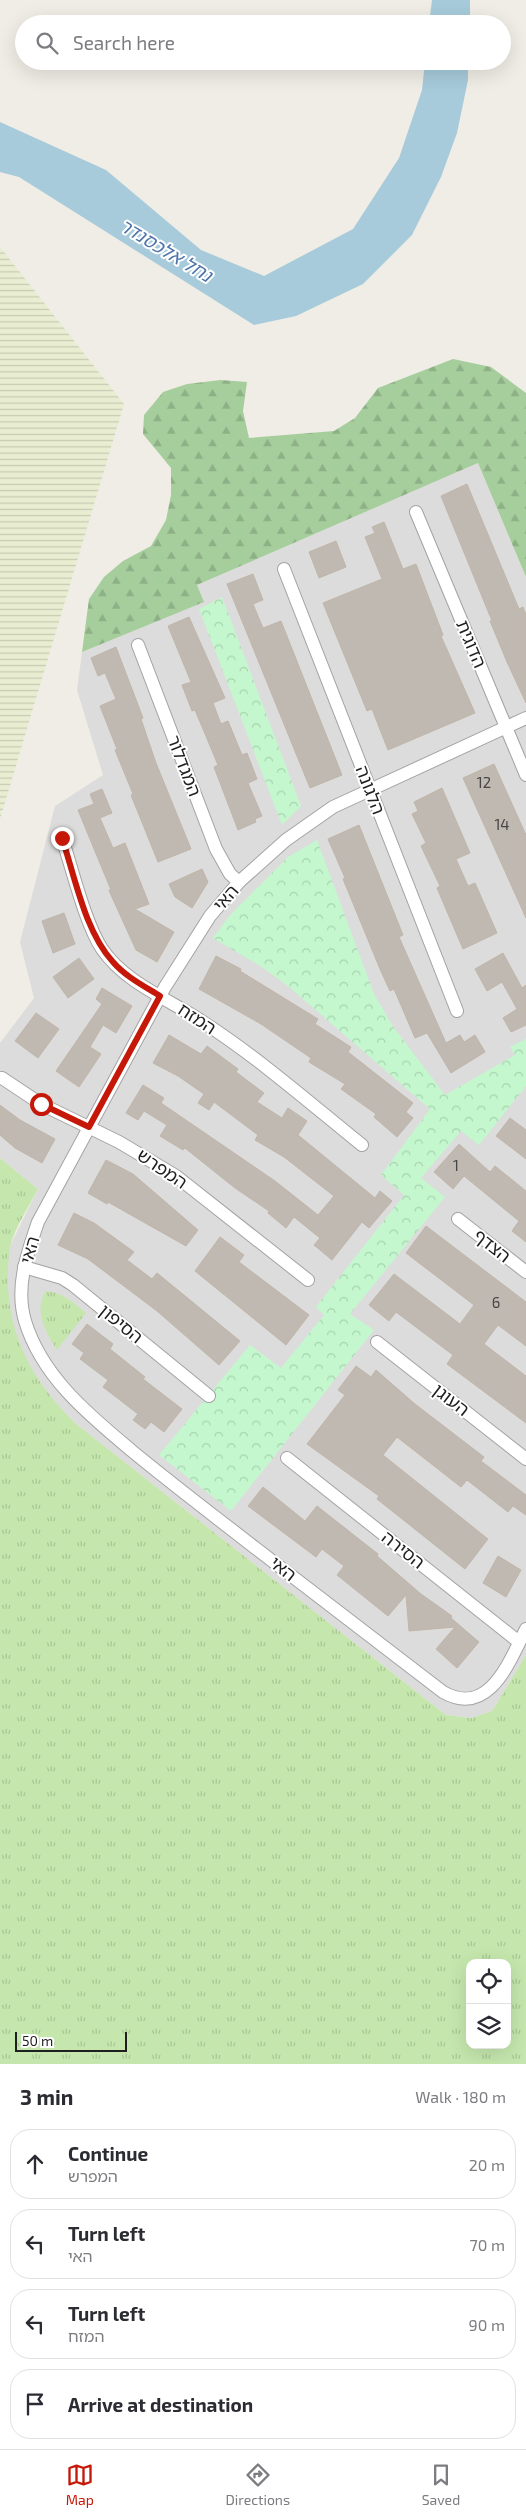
<!DOCTYPE html>
<html lang="en">
<head>
<meta charset="utf-8">
<style>
	body { margin:0; font-family:"Exo 2","Noto Sans Hebrew",sans-serif; background:#f7f7f7; color:#2b2b33 }
	.controls { position:absolute; right:15px; bottom:15px; display:grid; overflow:hidden; border-radius:10px; box-shadow:0 5px 20px #0002 }
	.controls button { width:45px; height:45px; display:grid; place-items:center; padding:0; border:0; border-bottom:1px solid #e1e1e2; background:#fff; color:#2b2b33; font:25px sans-serif }
	.scale { position:absolute; left:15px; bottom:12px; width:112px; box-sizing:border-box; padding-left:5px; border:2px solid #1f1f1f; border-top:0; font-size:14px; line-height:18px; white-space:nowrap; color:#1f1f1f; -webkit-text-stroke:4px #fff; paint-order:stroke }
	.stop { position:absolute; width:15px; height:15px; margin:-11px; border:4px solid #c51809; border-radius:50%; background:#fff }
	.stop.end { background:#c51809; border-color:#fff; box-shadow:0 1px 5px #0008 }
	.list { margin:0; padding:0; list-style:none }
	h2 { display:flex; justify-content:space-between; align-items:center; height:65px; margin:0; padding:0 20px; font-size:21px }
	h2 small { font-size:16px; font-weight:400; color:#7c7c81 }
	.list li { display:grid; grid-template-columns:32px 1fr auto; gap:15px; align-items:center; box-sizing:border-box; height:70px; margin:0 10px 10px; padding:0 10px; border:1px solid #e1e1e2; border-radius:20px }
	.list b { display:block; font-size:19px; white-space:nowrap }
	.list p { margin:0; font-size:16px; white-space:nowrap; color:#7c7c81 }
	.list em { font-size:16px; font-style:normal; color:#7c7c81 }
	.icon { flex:none; width:28px; height:28px; fill:none; stroke:currentColor; stroke-width:2; stroke-linecap:round; stroke-linejoin:round }
	.map { position:relative; flex:none; width:526px; height:2064px; overflow:hidden }
	.search { position:absolute; background:#fff; box-shadow:0 5px 20px #0002; left:15px; right:15px; top:15px; height:55px; display:flex; align-items:center; gap:12px; box-sizing:border-box; padding:0 18px; border-radius:28px; color:#7c7c81; font-size:19px }
	.sheet { height:385px; background:#fff }
	nav { display:flex; justify-content:space-around; align-items:center; box-sizing:border-box; height:70px; border-top:1px solid #e1e1e2; background:#fff; font-size:14px; color:#7c7c81 }
	nav a { display:grid; justify-items:center; gap:2px }
	nav .on { color:#c51809 }
	.map>svg:first-child { display:block }
</style>
</head>
<body>
<div class="map">
<svg width="526" height="2064" viewBox="0 0 526 2064">
	<defs>
		<pattern id="farmland-rules" width="6" height="5" patternUnits="userSpaceOnUse" patternTransform="scale(1.25)"><rect width="6" height="5" fill="#e9edd1"/><path d="M0 2.5h6" fill="none" stroke="#c7cbb3"/></pattern>
		<pattern id="grass-tufts" width="24" height="20" patternUnits="userSpaceOnUse" patternTransform="scale(1.25)"><rect width="24" height="20" fill="#c5e7ad"/><path d="M3 7l-1-3M5 7V3M7 7l1-3M15 17l-1-3M17 17v-4M19 17l1-3" fill="none" stroke="#a9c694"/></pattern>
		<pattern id="forest-firs" width="22" height="20" patternUnits="userSpaceOnUse" patternTransform="scale(1.25)"><rect width="22" height="20" fill="#a6cd9c"/><path d="M5 1l3.5 6h-7zM16 11l3.5 6h-7z" fill="#8eb086"/></pattern>
		<pattern id="park-crowns" width="20" height="18" patternUnits="userSpaceOnUse" patternTransform="scale(1.25)"><rect width="20" height="18" fill="#c4f7cd"/><path d="M2 6a3 3 0 1 1 6 0M12 15a3 3 0 1 1 6 0" fill="none" stroke="#a8d3b0"/></pattern>
	</defs>
	<rect width="100%" height="100%" fill="#efede5"/>
	<!-- residential -->
	<polygon fill="#dddcdc" points="478,463 526,577 526,1655 492,1711 471,1718 446,1715 75,1423 47,1396 23,1359 6,1320 3,1287 10,1246 38,1189 0,1158 0,1043 34,998 20,942 55,806 103,775 77,690 82,652 203,602 197,585"/>
	<!-- farmland -->
	<polygon fill="url(#farmland-rules)" points="0,247 124,404 0,819"/>
	<!-- grass -->
	<g fill="url(#grass-tufts)" fill-rule="evenodd">
		<path d="M0,1158l38,31c-9,18 -23,38 -28,58 -10,73 15,127 65,176l371,292 25,3 21,-7 34,-56v409h-526zM470,1963h37v82h-37z"/>
		<path d="M46,1291c18,2 27,11 40,22l-29,37c-11,-17 -24,-40 -11,-59z"/>
	</g>
	<!-- forest -->
	<polygon fill="url(#forest-firs)" points="453,359 491,367 526,393 526,577 478,463 197,585 204,602 82,652 89,599 104,577 123,561 151,546 166,520 171,495 171,468 143,434 144,415 163,392 187,384 221,380 247,382 243,411 249,438 334,431 355,418 378,388"/>
	<!-- park -->
	<g fill="url(#park-crowns)">
		<polygon points="222,597 301,806 282,825 199,609"/>
		<polygon points="317,840 374,994 392,1025 445,1095 515,1055 510,1047 526,1039 526,1086 479,1145 461,1131 421,1178 445,1197 350,1314 374,1330 231,1511 159,1455 250,1345 281,1368 324,1315 316,1307 404,1195 381,1175 430,1109 288,986 262,967 213,938 230,915 288,857"/>
	</g>
	<!-- water -->
	<g fill="#a7cbdb">
		<polygon points="432,0 470,0 470,24 429,24"/>
		<polygon points="425,61 468,61 468,80 457,133 441,177 412,235 363,284 296,316 254,325 19,177 0,172 0,122 106,170 201,250 264,276 353,229 399,158 422,90"/>
	</g>
	<!-- building -->
	<g fill="#c0b9b2" stroke="#c0b5a8">
		<polygon points="467,484 519,609 523,607 526,615 526,703 507,662 490,621 492,621 441,496"/>
		<polygon points="384,522 403,569 416,564 443,635 441,636 475,713 388,750 372,709 367,711 323,603 382,579 365,537 375,533 372,527"/>
		<polygon points="336,541 346,567 319,578 309,552"/>
		<polygon points="253,574 263,600 253,604 263,628 281,621 342,775 310,788 227,584"/>
		<polygon points="189,617 225,698 213,703 221,724 228,721 242,755 247,753 257,779 248,783 262,816 255,819 256,822 238,830 214,767 218,765 195,710 192,711 182,685 191,682 168,626"/>
		<polygon points="116,647 143,718 141,719 156,763 191,849 158,862 131,795 133,794 115,750 117,749 100,706 116,699 105,673 98,676 91,658"/>
		<polygon points="494,764 526,835 526,918 463,778"/>
		<polygon points="442,788 470,853 456,859 468,886 475,883 497,933 463,949 437,888 440,886 421,846 426,843 412,814 418,811 414,802"/>
		<polygon points="102,789 112,813 100,818 113,848 125,843 149,904 135,909 174,932 157,962 136,950 111,895 109,890 111,890 78,810 94,804 90,794"/>
		<polygon points="359,825 403,935 399,937 446,1043 460,1035 464,1042 475,1035 485,1052 451,1073 427,1033 415,1038 394,989 390,991 380,969 343,879 345,878 328,839"/>
		<polygon points="202,869 208,882 192,908 175,897 169,884"/>
		<polygon points="64,913 75,944 53,953 42,921"/>
		<polygon points="503,953 522,988 526,985 526,1025 511,1032 503,1018 517,1009 502,982 487,991 475,969"/>
		<polygon points="216,956 241,969 240,971 318,1019 315,1024 351,1047 348,1052 413,1103 406,1112 413,1118 397,1137 374,1117 376,1114 341,1089 345,1084 309,1062 311,1058 261,1024 199,989"/>
		<polygon points="79,958 94,979 68,998 53,977"/>
		<polygon points="102,988 132,1006 116,1033 103,1025 90,1047 101,1054 79,1087 56,1071 102,1004 96,999"/>
		<polygon points="36,1013 59,1029 38,1058 15,1041"/>
		<polygon points="169,1035 201,1054 207,1046 238,1069 236,1072 264,1093 257,1102 282,1118 288,1108 307,1121 298,1135 375,1198 380,1191 392,1201 369,1228 362,1222 332,1260 314,1245 320,1238 294,1217 286,1228 268,1213 269,1211 235,1188 185,1148 183,1150 160,1136 167,1125 144,1111 138,1120 126,1113 143,1085 164,1098 161,1103 275,1181 318,1215 334,1196 284,1157 255,1140 258,1135 214,1102 209,1110 198,1103 204,1094 178,1076 153,1063"/>
		<polygon points="0,1105 20,1120 55,1139 42,1163 15,1148 0,1135"/>
		<polygon points="510,1118 526,1130 526,1159 496,1136"/>
		<polygon points="459,1144 490,1172 495,1166 526,1191 526,1242 512,1231 519,1221 464,1176 453,1189 434,1172"/>
		<polygon points="106,1160 133,1174 198,1230 186,1246 108,1202 107,1204 88,1193"/>
		<polygon points="74,1213 94,1223 134,1252 127,1260 152,1279 157,1273 240,1341 219,1365 157,1311 88,1259 58,1245"/>
		<polygon points="426,1226 526,1302 526,1346 498,1325 484,1344 526,1376 526,1423 447,1364 453,1355 396,1312 389,1321 369,1305 394,1274 460,1324 474,1305 406,1253"/>
		<polygon points="220,1237 244,1255 239,1262 309,1315 286,1345 195,1271"/>
		<polygon points="87,1324 113,1344 110,1349 145,1377 143,1379 182,1409 164,1432 151,1422 145,1429 133,1420 138,1414 103,1387 108,1380 80,1359 84,1353 72,1344"/>
		<polygon points="356,1366 371,1377 376,1370 415,1404 484,1457 481,1461 526,1495 526,1515 513,1506 508,1512 467,1480 461,1487 397,1437 383,1455 488,1539 465,1569 377,1499 379,1496 307,1444 345,1395 338,1390"/>
		<polygon points="263,1487 305,1521 317,1506 378,1554 377,1556 421,1594 452,1616 451,1618 479,1642 457,1668 436,1649 455,1627 409,1631 406,1595 388,1616 337,1575 344,1566 322,1549 316,1557 248,1506"/>
		<polygon points="498,1556 521,1570 506,1597 483,1583"/>
	</g>
	<g fill="none" stroke-linecap="round" stroke-linejoin="round">
		<!-- street casing -->
		<g stroke="#a3a3a3" stroke-width="14">
			<g id="street">
				<polyline points="416,512 526,775"/>
				<polyline points="284,569 457,1011"/>
				<polyline points="138,645 216,849 230,874 239,882"/>
				<path d="M526,718l-193,89 -47,33 -47,42 -29,34 -45,71 -127,235c-11,32 -23,65 -13,99 17,56 64,94 107,130 40,33 81,64 122,96 63,48 126,97 189,145 46,26 66,-30 83,-63"/>
				<path d="M62,838c10,30 23,85 40,111 24,35 69,51 104,75 55,36 105,80 156,121"/>
				<polyline points="2,1078 41,1104 119,1142 176,1176 308,1280"/>
				<polyline points="458,1219 526,1272"/>
				<polyline points="24,1267 62,1278 73,1285 209,1396"/>
				<polyline points="377,1342 526,1459"/>
				<polyline points="287,1458 519,1642"/>
			</g>
		</g>
		<!-- street -->
		<use href="#street" stroke="#fff" stroke-width="12"/>
	</g>
	<g fill="none" stroke-linecap="round" stroke-linejoin="round">
		<!-- route -->
		<path stroke="#c51809" stroke-width="6" d="M41,1104l48,23 71,-131c-16,-10 -34,-19 -47,-34 -28,-30 -38,-85 -51,-124"/>
	</g>
	<g text-anchor="middle" stroke-width="4" stroke-linejoin="round" paint-order="stroke">
		<!-- number labels -->
		<g font-size="15" fill="#474644">
			<text x="484" y="788">12</text>
			<text x="502" y="830">14</text>
			<text x="456" y="1171">1</text>
			<text x="496" y="1308">6</text>
		</g>
		<!-- street labels -->
		<g font-size="18" fill="#1f1f1f" stroke="#fff">
			<text transform="translate(471 644) rotate(67)" y="6">הדוגית</text>
			<text transform="translate(184 766) rotate(69)" y="6">המגדלור</text>
			<text transform="translate(370 790) rotate(69)" y="6">הלגונה</text>
			<text transform="translate(226 898) rotate(-49)" y="6">האי</text>
			<text transform="translate(197 1019) rotate(33)" y="6">המזח</text>
			<text transform="translate(162 1169) rotate(34)" y="6">המפרש</text>
			<text transform="translate(492 1246) rotate(38)" y="6">הצדף</text>
			<text transform="translate(30 1250) rotate(-74)" y="6">האי</text>
			<text transform="translate(121 1324) rotate(39)" y="6">הסיפון</text>
			<text transform="translate(451 1400) rotate(38)" y="6">העוגן</text>
			<text transform="translate(403 1550) rotate(38)" y="6">הסירה</text>
			<text transform="translate(283 1569) rotate(38)" y="6">האי</text>
		</g>
		<!-- water labels -->
		<g font-size="19" font-style="italic" fill="#4f75ab" stroke="#fff">
			<text transform="translate(166 250) rotate(31)" y="7">נחל אלכסנדר</text>
		</g>
	</g>
</svg>
<div class="controls">
<button><svg class="icon" aria-label="locate" viewBox="0 0 24 24"><circle cx="12" cy="12" r="6"/><path d="M12 2v4M12 18v4M2 12h4M18 12h4"/></svg></button>
<button><svg class="icon" aria-label="layers" viewBox="0 0 24 24"><path d="M12 4l9 5-9 5-9-5zM3 14l9 5 9-5"/></svg></button>
</div>
<div class="scale">50 m</div>
<div class="stop" style="left:41px;top:1104px"></div>
<div class="stop end" style="left:62px;top:838px"></div>
<div class="search"><svg class="icon" aria-label="search" viewBox="0 0 24 24"><circle cx="10" cy="10" r="6"/><path d="M15 15l6 6"/></svg>Search here</div>
</div>
<section class="sheet">
<h2>3 min<small>Walk · 180 m</small></h2>
<ul class="list">
<li><svg class="icon" aria-label="ahead" viewBox="0 0 24 24"><path d="M12 20V5M6 11l6-6 6 6"/></svg><div><b>Continue</b><p>המפרש</p></div><em>20 m</em></li>
<li><svg class="icon" aria-label="left" viewBox="0 0 24 24"><path d="M17 20v-9H6M10 6l-5 5 5 5"/></svg><div><b>Turn left</b><p>האי</p></div><em>70 m</em></li>
<li><svg class="icon" aria-label="left" viewBox="0 0 24 24"><path d="M17 20v-9H6M10 6l-5 5 5 5"/></svg><div><b>Turn left</b><p>המזח</p></div><em>90 m</em></li>
<li><svg class="icon" aria-label="arrive" viewBox="0 0 24 24"><path d="M6 21V4h12l-3 4 3 4H6"/></svg><div><b>Arrive at destination</b></div></li>
</ul>
</section>
<nav>
<a class="on"><svg class="icon" aria-label="map" viewBox="0 0 24 24"><path d="M3 6l6-2 6 2 6-2v14l-6 2-6-2-6 2zM9 4v14M15 6v14"/></svg>Map</a>
<a><svg class="icon" aria-label="directions" viewBox="0 0 24 24"><path d="M12 3l9 9-9 9-9-9zM9 14v-3h6M13 9l2 2-2 2"/></svg>Directions</a>
<a><svg class="icon" aria-label="saved" viewBox="0 0 24 24"><path d="M7 4h10v16l-5-4-5 4z"/></svg>Saved</a>
</nav>
</body>
</html>
